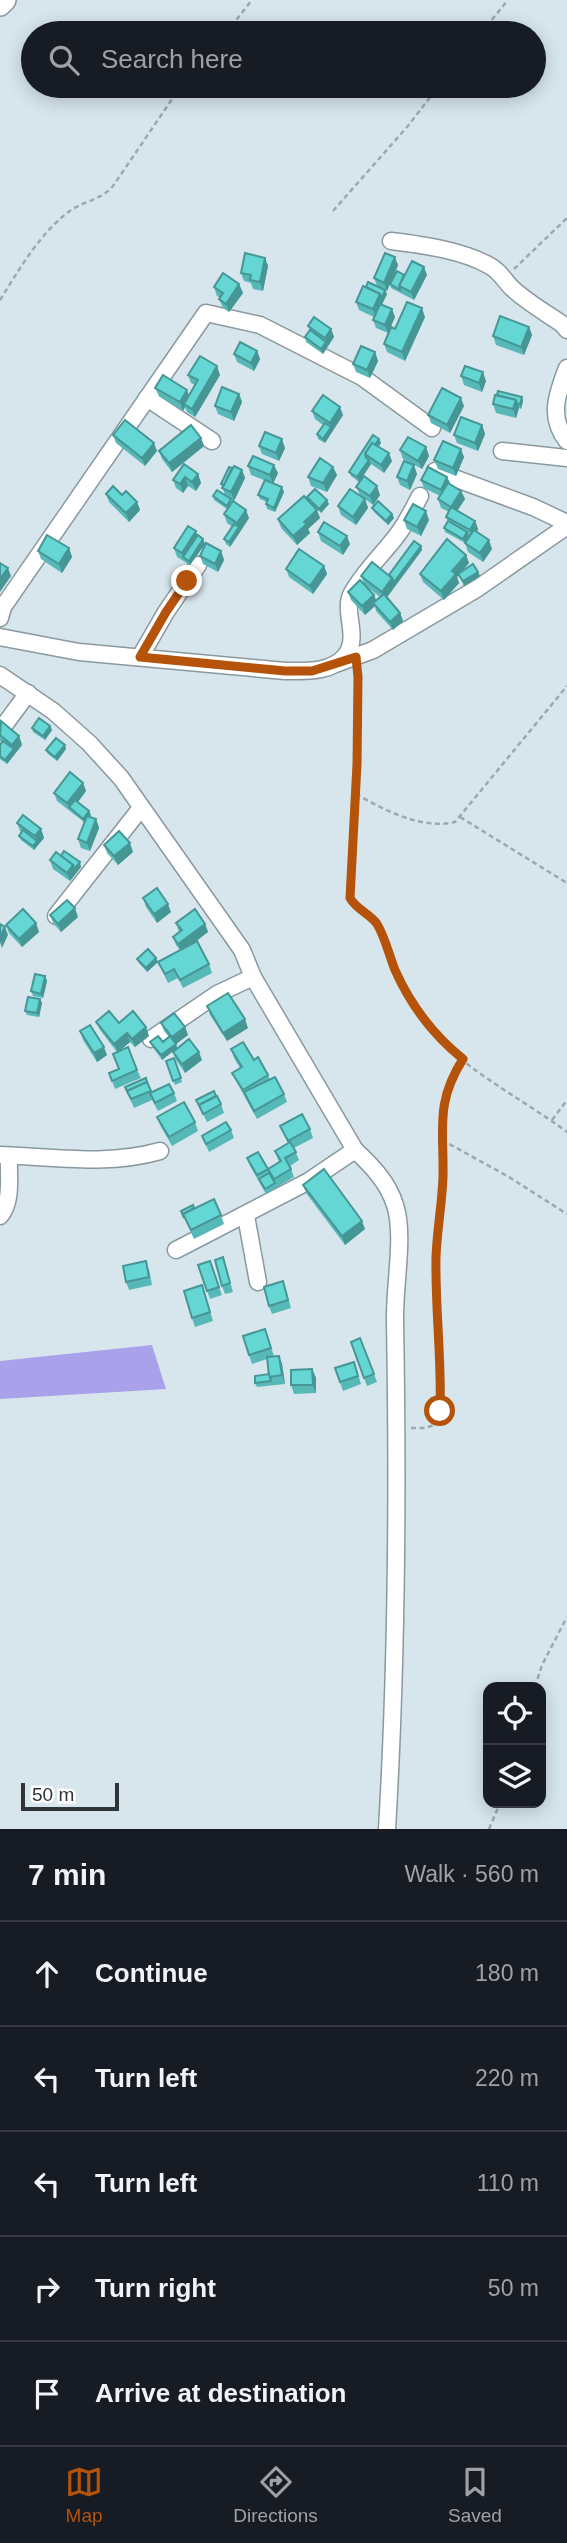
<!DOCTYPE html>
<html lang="en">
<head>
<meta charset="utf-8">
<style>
	body { margin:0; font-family:Helvetica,sans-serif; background:#20242c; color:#f1f3f6 }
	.controls { position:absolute; right:21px; bottom:21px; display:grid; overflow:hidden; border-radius:14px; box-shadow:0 4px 18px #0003 }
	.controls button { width:63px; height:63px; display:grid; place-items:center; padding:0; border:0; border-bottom:2px solid #363941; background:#171b24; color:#f1f3f6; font:35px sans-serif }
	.scale { position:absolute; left:21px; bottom:18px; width:98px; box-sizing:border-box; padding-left:7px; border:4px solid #2f3537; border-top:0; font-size:19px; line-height:24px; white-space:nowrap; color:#2f3537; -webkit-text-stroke:5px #fff; paint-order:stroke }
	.stop { position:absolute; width:21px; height:21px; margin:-16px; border:5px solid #b45309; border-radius:50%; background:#fff }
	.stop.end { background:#b45309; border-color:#fff; box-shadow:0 2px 7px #0008 }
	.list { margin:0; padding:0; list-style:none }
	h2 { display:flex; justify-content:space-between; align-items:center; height:91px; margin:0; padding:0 28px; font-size:30px }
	h2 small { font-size:23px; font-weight:400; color:#9ea1a6 }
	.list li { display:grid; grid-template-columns:46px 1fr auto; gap:21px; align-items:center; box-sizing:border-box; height:105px; padding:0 28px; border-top:2px solid #363941 }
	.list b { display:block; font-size:26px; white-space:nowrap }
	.list em { font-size:23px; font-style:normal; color:#9ea1a6 }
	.icon { flex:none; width:38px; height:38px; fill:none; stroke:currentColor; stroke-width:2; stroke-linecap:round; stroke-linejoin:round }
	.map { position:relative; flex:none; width:567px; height:1829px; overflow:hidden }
	.search { position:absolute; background:#171b24; box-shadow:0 4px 18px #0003; left:21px; right:21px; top:21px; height:77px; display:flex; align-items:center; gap:18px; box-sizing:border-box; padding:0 24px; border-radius:38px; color:#9ea1a6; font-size:26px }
	.sheet { height:616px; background:#171b24 }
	nav { display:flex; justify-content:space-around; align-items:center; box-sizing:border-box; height:98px; border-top:2px solid #363941; background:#171b24; font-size:19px; color:#9ea1a6 }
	nav a { display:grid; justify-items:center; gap:4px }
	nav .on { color:#b45309 }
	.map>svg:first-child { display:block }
</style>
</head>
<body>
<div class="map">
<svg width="567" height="1829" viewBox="0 0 567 1829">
	<rect width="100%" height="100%" fill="#d7e6ed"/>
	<!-- water -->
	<polygon fill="#a9a1ea" points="152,1345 166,1389 0,1399 0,1361"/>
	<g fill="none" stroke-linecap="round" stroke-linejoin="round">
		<!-- street casing -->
		<g stroke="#8a999f" stroke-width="19">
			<g id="street">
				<path d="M391,241c32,4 71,9 99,25 11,6 15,16 23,23 14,13 33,24 49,35l5,6"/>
				<path d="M567,368c-10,26 -19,49 0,73"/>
				<polyline points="147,398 212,441"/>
				<polyline points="502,451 567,458"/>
				<polyline points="435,471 533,507 567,523"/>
				<polyline points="0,618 3,607 206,313 260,325 362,377 432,428"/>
				<path d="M0,637l79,15 206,19c20,0 47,2 61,-16 14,-19 -4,-44 6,-62 12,-22 32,-40 46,-59 9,-12 15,-25 22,-38"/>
				<polyline points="140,657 166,612 198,565"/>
				<polyline points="338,663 373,650 478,588 567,526"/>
				<polyline points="0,675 53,711 89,743 121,778 242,950 253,977 355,1150 309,1181 176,1250"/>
				<polyline points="0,731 28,693"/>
				<polyline points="56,916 141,808"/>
				<polyline points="151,1039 217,994 253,977"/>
				<path d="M355,1150c16,15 33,32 40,55 10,30 -1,82 0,116 3,169 2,339 -8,508"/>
				<path d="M0,1155c53,2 108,11 160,-4"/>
				<path d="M0,1216c13,-15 8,-41 9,-60"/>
				<polyline points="246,1216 258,1282"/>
			</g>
		</g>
		<!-- secondary casing -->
		<g stroke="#8a999f" stroke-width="24">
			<polyline id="secondary" points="0,5 5,0"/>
		</g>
		<!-- path -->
		<g stroke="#9da8ae" stroke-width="2.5" stroke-dasharray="5 3.5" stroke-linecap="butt">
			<polyline points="226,33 252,0"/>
			<polyline points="481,33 508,0"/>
			<polyline points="333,211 407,127 439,86"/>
			<polyline points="514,269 567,218"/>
			<path d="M0,300c19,-30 38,-64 67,-87 15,-12 33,-12 46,-27l68,-100"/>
			<path d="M357,671v93l-7,134c7,12 19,16 27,26 5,8 6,17 9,25 9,21 18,44 31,63 36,54 99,82 150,120"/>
			<path d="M356,794c28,16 66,36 99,28l112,-136"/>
			<polyline points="460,817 567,883"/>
			<polyline points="552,1120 567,1100"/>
			<polyline points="442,1140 509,1177 567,1214"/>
			<polyline points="411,1428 425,1428 434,1425 440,1411 441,1380 436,1256 443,1175 442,1108 448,1087 463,1059"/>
			<polyline points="535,1687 542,1665 567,1617"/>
			<polyline points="489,1829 500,1803"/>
		</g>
		<!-- street -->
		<use href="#street" stroke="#fff" stroke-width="16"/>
		<!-- secondary -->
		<use href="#secondary" stroke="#fff" stroke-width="21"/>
	</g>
	<!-- wall -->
	<g fill="#56b9b7" fill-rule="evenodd">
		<polygon points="265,258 268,266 263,291 253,289 251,283 244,281 241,273"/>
		<polygon points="398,265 390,284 404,275 427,275 414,300 391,288 390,284 387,291 385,290 387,294 382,305 395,317 388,333 376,328 373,320 374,317 359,310 356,302 366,287 377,286 374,278"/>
		<polygon points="239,284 243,293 229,312 223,308 219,299 220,298 217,296 214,287"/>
		<polygon points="425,317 405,361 387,352 384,344 395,329"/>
		<polygon points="308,326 331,329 334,337 323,354 306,342 305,337 310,330"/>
		<polygon points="529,327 532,335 524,355 496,345 493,336"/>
		<polygon points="257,351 260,359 254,371 237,362 234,354"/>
		<polygon points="375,352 378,361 370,378 356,372 353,364"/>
		<polygon points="188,375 220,375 195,417 187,412 185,407 183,411 159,396 155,388 189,395 195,385 191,383"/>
		<polygon points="461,376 486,381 482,392 464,385"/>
		<polygon points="239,394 242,402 234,421 218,414 215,406"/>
		<polygon points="522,397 523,401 521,409 519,408 516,418 496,413 493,404"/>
		<polygon points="464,406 450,433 431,423 428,415"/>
		<polygon points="312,411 343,415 325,443 318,439 317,434 323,425 315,419"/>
		<polygon points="482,425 485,434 478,451 457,443 454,435"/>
		<polygon points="113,435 157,451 145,466 116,443"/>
		<polygon points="201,438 204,446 172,472 162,459 159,451"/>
		<polygon points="379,439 381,443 378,447 392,461 384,473 371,464 359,482 351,476 349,472"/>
		<polygon points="259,446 285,448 279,461 262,454"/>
		<polygon points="426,447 429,456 422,469 403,459 400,450"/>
		<polygon points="464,457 456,476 438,469 434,460"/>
		<polygon points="248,466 278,473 273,483 284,492 275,512 267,509 266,504 267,502 260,499 258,495 264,480 251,475"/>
		<polygon points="333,467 337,475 327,492 311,486 308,477"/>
		<polygon points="232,468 242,470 245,478 234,501 231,500 232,502 249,518 230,547 226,544 224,539 233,527 227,523 224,514 227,509 214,500 213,496 225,495 221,484"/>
		<polygon points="198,474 201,483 196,491 188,486 183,493 176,488 173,480"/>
		<polygon points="417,474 410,490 400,485 397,477"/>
		<polygon points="447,477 450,484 461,491 465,499 457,511 475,521 478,529 477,532 492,549 483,562 468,552 465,543 470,537 469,536 465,543 445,532 444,528 448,521 446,517 449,512 441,508 438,499 440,496 424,488 421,480"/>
		<polygon points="356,487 380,495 373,505 365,499 368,508 356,525 341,515 338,506 360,495"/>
		<polygon points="106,494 122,495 137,502 140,510 129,522 109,502"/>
		<polygon points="307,497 329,504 321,513 312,504 320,518 308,529 310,533 297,545 281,528 278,519 309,501"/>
		<polygon points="372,508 392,514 394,518 388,525 374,512"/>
		<polygon points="404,520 429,520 421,536 407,529"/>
		<polygon points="318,532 350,544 343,555 321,541"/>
		<polygon points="197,535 203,539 205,544 190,565 177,557 174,548"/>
		<path d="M421,546l1,4 -35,47 13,16 3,8 -10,9 -17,-19 -1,-5 -10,9 -14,-15 -3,-8 16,-8 -3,-8 28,-1zM365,585l15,12 -4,3 -2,-5z"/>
		<polygon points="69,548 72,557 62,573 41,559 38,551"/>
		<polygon points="221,551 224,560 218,572 203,564 200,556"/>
		<polygon points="466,555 469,563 462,571 478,572 480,576 464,586 459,575 457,577 459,583 444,600 423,582 420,574"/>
		<polygon points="324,566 327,574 313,594 289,577 286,569"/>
		<polygon points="0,722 19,736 22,745 7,764 0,759 0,745 2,742 0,741"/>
		<polygon points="50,726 52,730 45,740 33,732 32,728"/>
		<polygon points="66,749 57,761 48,754 46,750"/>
		<polygon points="83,783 86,791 78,802 91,815 89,817 96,819 99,828 90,851 81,848 78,839 84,822 57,801 54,793"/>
		<polygon points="17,823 41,829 44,838 34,850 21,840 19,836 22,832 20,831"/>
		<polygon points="104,845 133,852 118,865 107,853"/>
		<polygon points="61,856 81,867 70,881 53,869 50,860"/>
		<polygon points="143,898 171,912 157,923 146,907"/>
		<polygon points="50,915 78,917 61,932 53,923"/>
		<polygon points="36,923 39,932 22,947 9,933 6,925"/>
		<polygon points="176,923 205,924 208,932 194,943 209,964 212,973 183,988 178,978 168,983 158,962 180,950 176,945 173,937 179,932"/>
		<polygon points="156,958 158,962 147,972 139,963 137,959"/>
		<polygon points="45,976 47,981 43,998 33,996 31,991"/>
		<polygon points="40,999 42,1003 39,1017 27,1015 25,1011"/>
		<polygon points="207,1006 248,1028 227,1041 210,1015"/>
		<polygon points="96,1022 119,1023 146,1027 149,1036 135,1047 130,1042 118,1052 137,1070 141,1078 115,1089 109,1073 119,1069 117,1052 100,1030"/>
		<polygon points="161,1023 185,1027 188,1035 176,1044 177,1048 162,1060 152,1046 150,1042 163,1042 169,1037 164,1031"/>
		<polygon points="80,1031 107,1055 97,1062 83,1040"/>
		<polygon points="231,1049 254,1060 268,1075 270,1079 284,1094 287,1102 257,1119 236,1081 232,1073 240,1068 234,1058"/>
		<polygon points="173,1052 202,1060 185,1073 176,1060"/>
		<polygon points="174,1058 182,1082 175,1085 166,1061"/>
		<polygon points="146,1078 152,1093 174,1093 177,1101 158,1111 152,1100 134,1108 125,1087"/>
		<polygon points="196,1100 221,1104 224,1113 207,1122"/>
		<polygon points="157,1117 195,1122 198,1131 172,1146 160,1125"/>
		<polygon points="280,1126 310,1129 313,1138 294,1148 299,1160 290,1166 294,1177 266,1194 250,1166 247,1158 268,1169 279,1162 275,1151 288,1143"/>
		<polygon points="231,1130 234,1138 209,1152 202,1136"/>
		<polygon points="303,1185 365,1229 345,1245 306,1193"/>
		<polygon points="194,1208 221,1215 224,1224 194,1239 181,1211"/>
		<polygon points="223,1257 233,1292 225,1294 222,1286"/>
		<polygon points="210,1261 222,1295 210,1299 198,1265"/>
		<polygon points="149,1269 152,1285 129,1290 126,1282"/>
		<polygon points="202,1285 213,1321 195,1327 192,1318"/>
		<polygon points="286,1290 291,1308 272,1314 269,1306"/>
		<polygon points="265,1329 274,1356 279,1356 282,1364 285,1384 257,1387 255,1383 269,1374 267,1359 252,1364 243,1336"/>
		<polygon points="351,1342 374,1374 377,1382 367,1386"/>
		<polygon points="354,1362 361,1384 343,1391 335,1368"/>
		<polygon points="312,1369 316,1378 316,1393 294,1394 291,1385"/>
	</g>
	<!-- shaded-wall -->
	<g fill="#469695">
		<polygon points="395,257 398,265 387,291 384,283"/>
		<polygon points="265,258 268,266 263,291 260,282"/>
		<polygon points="424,267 427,275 414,300 411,292"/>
		<polygon points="239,284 243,293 229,312 226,304"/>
		<polygon points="385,290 387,294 383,302 382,298"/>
		<polygon points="380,294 383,302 376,318 373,309"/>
		<polygon points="422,308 425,317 405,361 402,352"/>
		<polygon points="392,309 395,317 388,333 385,325"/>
		<polygon points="529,327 532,335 524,355 521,347"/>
		<polygon points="331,329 334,337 328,346 325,338"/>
		<polygon points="326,342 328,346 323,354 321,349"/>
		<polygon points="257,351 260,359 254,371 251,363"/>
		<polygon points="375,352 378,361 370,378 367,370"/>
		<polygon points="217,366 220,375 195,417 192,409"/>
		<polygon points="483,372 486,381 482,392 479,383"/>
		<polygon points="187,390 190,398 184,404 185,407 183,411 180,402"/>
		<polygon points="239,394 242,402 234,421 231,412"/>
		<polygon points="522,397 523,401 521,409 520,404"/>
		<polygon points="461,398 464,406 450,433 447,425"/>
		<polygon points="516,400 519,408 516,418 513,409"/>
		<polygon points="340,407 343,415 325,443 323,439 331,427 330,423"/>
		<polygon points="482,425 485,434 478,451 475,443"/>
		<polygon points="201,438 204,446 172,472 169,463"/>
		<polygon points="282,439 285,448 279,461 276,453"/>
		<polygon points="379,439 381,443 371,458 368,456"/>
		<polygon points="154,443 157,451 145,466 142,458"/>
		<polygon points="426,447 429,456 422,469 418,461"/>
		<polygon points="461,449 464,457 456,476 453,468"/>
		<polygon points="389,453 392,461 384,473 381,465"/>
		<polygon points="369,460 371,464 359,482 357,477"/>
		<polygon points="274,465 278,473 273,484 270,475"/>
		<polygon points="414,465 417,474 410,490 407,481"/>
		<polygon points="333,467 337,475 327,492 323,483"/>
		<polygon points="242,470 245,478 234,501 231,492"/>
		<polygon points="198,474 201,483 196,491 192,482"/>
		<polygon points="185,477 188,486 183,493 180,484"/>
		<polygon points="447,477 451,485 444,498 441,490"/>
		<polygon points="377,486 380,495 373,505 370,496"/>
		<polygon points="282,487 284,492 275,512 274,508"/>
		<polygon points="461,491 465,499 454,516 451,507"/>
		<polygon points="365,499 368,508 356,525 353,517"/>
		<polygon points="327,500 329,504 321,513 319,509"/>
		<polygon points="137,502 140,510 129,522 126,513"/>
		<polygon points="246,510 249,518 240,532 237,523"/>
		<polygon points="317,510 320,518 308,529 310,533 297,545 293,536 304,522"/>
		<polygon points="426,511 429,520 421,536 417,527"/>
		<polygon points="392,514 394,518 388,525 386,521"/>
		<polygon points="475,521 478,529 473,539 470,530"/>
		<polygon points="239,527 240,532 230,547 229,542"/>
		<polygon points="196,531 199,540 183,557 182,553"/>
		<polygon points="467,532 469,536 465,543 463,539"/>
		<polygon points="347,536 350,544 343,555 340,546"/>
		<polygon points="203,539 205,544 190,565 189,561"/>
		<polygon points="489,540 492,549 483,562 480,553"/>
		<polygon points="421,546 422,550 385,600 382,592 392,578"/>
		<polygon points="69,548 72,557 62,573 59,564"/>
		<polygon points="221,551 224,560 218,572 215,564"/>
		<polygon points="466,555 469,563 457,577 459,583 444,600 441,591 452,571"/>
		<polygon points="324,566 327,574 313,594 310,586"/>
		<polygon points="8,568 11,576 0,592 0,579"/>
		<polygon points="478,572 480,576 464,586 463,581"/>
		<polygon points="374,595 377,603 373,603 375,606 365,615 362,606"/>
		<polygon points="400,613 403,621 393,630 390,622"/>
		<polygon points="50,726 52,730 45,740 43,736"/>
		<polygon points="19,736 22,745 7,764 5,760 14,749 12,745"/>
		<polygon points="65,745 66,749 57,761 55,757"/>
		<polygon points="83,783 86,791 72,810 69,807 67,803"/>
		<polygon points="89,811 91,815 84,823 83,819"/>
		<polygon points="96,819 99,828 90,851 87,843"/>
		<polygon points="41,829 44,838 38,845 35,836"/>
		<polygon points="37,841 38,845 34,850 33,846"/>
		<polygon points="130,843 133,852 118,865 114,856"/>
		<polygon points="80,862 81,867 70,881 67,873 73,865"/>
		<polygon points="168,904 171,912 157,923 154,914"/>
		<polygon points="75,908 78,917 61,932 58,924"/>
		<polygon points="36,923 39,932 22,947 19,939"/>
		<polygon points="205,924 208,932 181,952 178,944"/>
		<polygon points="5,927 8,935 2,948 0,942 0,937"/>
		<polygon points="156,958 158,962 147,972 146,968"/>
		<polygon points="45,976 47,981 43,998 41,994"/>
		<polygon points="40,999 42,1003 39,1017 37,1013"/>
		<polygon points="245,1019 248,1028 227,1041 223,1033"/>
		<polygon points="146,1027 149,1036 135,1047 132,1039"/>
		<polygon points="185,1027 188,1035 176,1044 177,1048 162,1060 161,1055 175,1044 172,1037"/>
		<polygon points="127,1033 130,1042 118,1052 114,1044"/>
		<polygon points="104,1047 107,1055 97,1062 94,1053"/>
		<polygon points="199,1052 202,1060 185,1073 182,1064"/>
		<polygon points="362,1221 365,1229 345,1245 342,1236"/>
		<polygon points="279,1356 282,1364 285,1384 282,1375"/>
		<polygon points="312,1369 316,1378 316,1393 313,1385"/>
	</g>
	<!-- building -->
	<g fill="#64d7d5" stroke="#469695" stroke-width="2">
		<polygon points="245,253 265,258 260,282 250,280 251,275 241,273"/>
		<polygon points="385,253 395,257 384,283 374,278"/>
		<polygon points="412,261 424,267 411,292 399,286"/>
		<polygon points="397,271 404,275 399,286 400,290 390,284"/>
		<polygon points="223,273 239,284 226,304 219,299 223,293 214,287"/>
		<polygon points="368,282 385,290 382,298 380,294 366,287"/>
		<polygon points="363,286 380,294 373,309 356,302"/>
		<polygon points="407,302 422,308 402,352 384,344 391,327 395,329"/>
		<polygon points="380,304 392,309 385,325 373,320"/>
		<polygon points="500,316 529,327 521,347 493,336"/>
		<polygon points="314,317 331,329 325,338 308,326"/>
		<polygon points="310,330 326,342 321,349 305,337"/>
		<polygon points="240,342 257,351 251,363 234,354"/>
		<polygon points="361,346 375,352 367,370 353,364"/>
		<polygon points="200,356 217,366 192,409 184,404 198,380 188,375"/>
		<polygon points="465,366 483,372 479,383 461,376"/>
		<polygon points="163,375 187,390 180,402 155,388"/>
		<polygon points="222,387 239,394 231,412 215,406"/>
		<polygon points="442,388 461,398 447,425 428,415"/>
		<polygon points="498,391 522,397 520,404 517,404 516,400 497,395"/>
		<polygon points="323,395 340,407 330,423 312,411"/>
		<polygon points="495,395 516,400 513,409 493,404"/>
		<polygon points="461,417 482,425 475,443 454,435"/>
		<polygon points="125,420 154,443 142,458 113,435"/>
		<polygon points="325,423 331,427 323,439 317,434"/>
		<polygon points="191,425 201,438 169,463 159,451"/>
		<polygon points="265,432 282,439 276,453 259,446"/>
		<polygon points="373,435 379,439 375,445 372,443 365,454 366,458 369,460 357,477 349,472"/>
		<polygon points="408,437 426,447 418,461 400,450"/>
		<polygon points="443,441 461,449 453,468 434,460"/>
		<polygon points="372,443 389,453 381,465 365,454"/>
		<polygon points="253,456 274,465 270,475 248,466"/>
		<polygon points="320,458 333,467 323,483 308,477"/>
		<polygon points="404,461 414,465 407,481 397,477"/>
		<polygon points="184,464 198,474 192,482 185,477 180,484 173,480"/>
		<polygon points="234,466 242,470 231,492 222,488"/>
		<polygon points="229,467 232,468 224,485 221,484"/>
		<polygon points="428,467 447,477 441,490 421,480"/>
		<polygon points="364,476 377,486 370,496 356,487"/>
		<polygon points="265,480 282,487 274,508 266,504 268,499 258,495"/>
		<polygon points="448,483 461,491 451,507 438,499"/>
		<polygon points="113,486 122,495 126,491 137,502 126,513 106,494"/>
		<polygon points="315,489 327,500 319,509 307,497"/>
		<polygon points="350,489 365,499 353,517 338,506"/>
		<polygon points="217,490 231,499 227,506 213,496"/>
		<polygon points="304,496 317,510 304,522 307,524 293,536 278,519"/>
		<polygon points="233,501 246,510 237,523 224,514"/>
		<polygon points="378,501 392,514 386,521 372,508"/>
		<polygon points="413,504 426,511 417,527 404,520"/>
		<polygon points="451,507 475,521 470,530 446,517"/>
		<polygon points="448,521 467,532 463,539 444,528"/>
		<polygon points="324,522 347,536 340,546 318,532"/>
		<polygon points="234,524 239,527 229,542 224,539"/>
		<polygon points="188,526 196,531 182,553 174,548"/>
		<polygon points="474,530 489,540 480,553 465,543"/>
		<polygon points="47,535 69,548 59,564 38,551"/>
		<polygon points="198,535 203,539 189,561 183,557"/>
		<polygon points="447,539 466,555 452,571 456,574 441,591 420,574"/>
		<polygon points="414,541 421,546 394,582 392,578 389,575"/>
		<polygon points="206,543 221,551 215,564 200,556"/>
		<polygon points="299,549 324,566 310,586 286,569"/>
		<polygon points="372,562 392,578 382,592 361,576"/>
		<polygon points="0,563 8,568 0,579"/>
		<polygon points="473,564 478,572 463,581 458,574"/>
		<polygon points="360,580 374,595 362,606 348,592"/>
		<polygon points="384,594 400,613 390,622 373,603"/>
		<polygon points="39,718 50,726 43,736 32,728"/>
		<polygon points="1,721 19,736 12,745 0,735"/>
		<polygon points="56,738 65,745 55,757 46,750"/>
		<polygon points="3,741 14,749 5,760 0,756 0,745"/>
		<polygon points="70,772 83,783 67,803 54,793"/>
		<polygon points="75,800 89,811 83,819 69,807"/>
		<polygon points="23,815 41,829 35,836 17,823"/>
		<polygon points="87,816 96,819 87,843 78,839"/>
		<polygon points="23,830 37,841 33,846 19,836"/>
		<polygon points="119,831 130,843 114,856 104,845"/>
		<polygon points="64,851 80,862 74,869 73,865 61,856"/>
		<polygon points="56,852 73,865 67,873 50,860"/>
		<polygon points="157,888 168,904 154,914 143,898"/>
		<polygon points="67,900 75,908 58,924 50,915"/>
		<polygon points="23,909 36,923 19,939 6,925"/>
		<polygon points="195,909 205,924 178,944 173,937 182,930 176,923"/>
		<polygon points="0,924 5,927 0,937"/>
		<polygon points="197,941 209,964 180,980 174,969 165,974 158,962"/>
		<polygon points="148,949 156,958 146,968 137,959"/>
		<polygon points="35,974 45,976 41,994 31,991"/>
		<polygon points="228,993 245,1019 223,1033 207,1006"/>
		<polygon points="28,997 40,999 37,1013 25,1011"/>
		<polygon points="109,1011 119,1023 133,1011 146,1027 132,1039 127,1033 114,1044 96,1022"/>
		<polygon points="174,1013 185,1027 172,1037 161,1023"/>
		<polygon points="90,1025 104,1047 94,1053 80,1031"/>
		<polygon points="158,1036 163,1042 170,1036 176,1044 161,1055 150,1042"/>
		<polygon points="189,1039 199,1052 182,1064 173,1052"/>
		<polygon points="243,1042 254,1060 258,1057 268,1075 243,1090 232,1073 242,1067 231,1049"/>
		<polygon points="128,1047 137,1070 112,1081 109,1073 119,1069 113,1054"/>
		<polygon points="174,1058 181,1078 173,1081 166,1061"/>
		<polygon points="275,1077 284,1094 254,1111 244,1092"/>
		<polygon points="146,1078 147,1082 127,1091 129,1095 125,1087"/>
		<polygon points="147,1082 151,1091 131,1099 127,1091"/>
		<polygon points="169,1084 174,1093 155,1103 150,1093"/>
		<polygon points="214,1091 216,1096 199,1105 201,1109 196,1100"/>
		<polygon points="217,1096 221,1104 203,1114 199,1105"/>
		<polygon points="184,1102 195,1122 169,1137 157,1117"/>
		<polygon points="302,1114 310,1129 288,1141 280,1126"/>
		<polygon points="226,1122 231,1130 206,1144 202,1136"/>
		<polygon points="290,1142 296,1152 285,1158 291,1169 274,1179 268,1169 257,1175 247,1158 258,1152 268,1169 281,1161 275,1151"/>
		<polygon points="324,1169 362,1221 342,1236 303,1185"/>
		<polygon points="269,1173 275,1183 265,1189 259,1179"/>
		<polygon points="214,1199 221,1215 191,1230 183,1214"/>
		<polygon points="193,1205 194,1208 183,1214 184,1218 181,1211"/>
		<polygon points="223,1257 230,1283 222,1286 215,1260"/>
		<polygon points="146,1261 149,1277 126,1282 123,1266"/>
		<polygon points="210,1261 219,1287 207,1291 198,1265"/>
		<polygon points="283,1281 288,1300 269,1306 264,1287"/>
		<polygon points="202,1285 210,1312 192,1318 184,1291"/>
		<polygon points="265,1329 271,1348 249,1355 243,1336"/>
		<polygon points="360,1338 374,1374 364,1378 351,1342"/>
		<polygon points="279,1356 282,1375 269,1377 267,1357"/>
		<polygon points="354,1362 358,1376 340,1382 335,1368"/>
		<polygon points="312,1369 313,1385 291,1385 291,1370"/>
		<polygon points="269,1374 271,1381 255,1383 255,1376"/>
	</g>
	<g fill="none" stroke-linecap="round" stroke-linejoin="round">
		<!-- route -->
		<path stroke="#b45309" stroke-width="9" d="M187,581l-21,31 -26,45 145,14h27l44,-14 2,20 -1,87 -7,134c7,12 20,16 27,26 8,13 12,31 18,46 16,36 37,64 68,89 -28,44 -19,70 -20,118 -1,27 -6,53 -7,80 -1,52 6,103 4,154"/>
	</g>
</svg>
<div class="controls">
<button><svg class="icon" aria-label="locate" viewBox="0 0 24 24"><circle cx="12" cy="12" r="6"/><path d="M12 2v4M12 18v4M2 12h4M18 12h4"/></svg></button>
<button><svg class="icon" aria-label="layers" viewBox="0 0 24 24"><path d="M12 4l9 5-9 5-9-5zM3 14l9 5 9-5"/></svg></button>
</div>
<div class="scale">50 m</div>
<div class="stop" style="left:440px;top:1411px"></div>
<div class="stop end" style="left:187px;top:581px"></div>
<div class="search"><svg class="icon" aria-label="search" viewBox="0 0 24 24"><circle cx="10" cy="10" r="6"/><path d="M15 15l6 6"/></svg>Search here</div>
</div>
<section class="sheet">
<h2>7 min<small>Walk · 560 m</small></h2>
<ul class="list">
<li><svg class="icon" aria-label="ahead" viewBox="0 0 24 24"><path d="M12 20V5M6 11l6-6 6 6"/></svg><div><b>Continue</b></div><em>180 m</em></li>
<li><svg class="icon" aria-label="left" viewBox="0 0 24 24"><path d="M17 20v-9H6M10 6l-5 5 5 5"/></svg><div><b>Turn left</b></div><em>220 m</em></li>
<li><svg class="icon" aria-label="left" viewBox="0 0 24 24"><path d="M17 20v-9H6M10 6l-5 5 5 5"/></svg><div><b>Turn left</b></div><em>110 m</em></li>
<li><svg class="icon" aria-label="right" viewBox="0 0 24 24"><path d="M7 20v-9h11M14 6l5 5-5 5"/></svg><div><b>Turn right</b></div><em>50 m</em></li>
<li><svg class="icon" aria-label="arrive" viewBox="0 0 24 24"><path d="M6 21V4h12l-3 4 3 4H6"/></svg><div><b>Arrive at destination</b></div></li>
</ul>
</section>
<nav>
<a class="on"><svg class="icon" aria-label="map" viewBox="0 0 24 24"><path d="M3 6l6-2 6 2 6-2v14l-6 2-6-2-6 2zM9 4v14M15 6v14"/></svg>Map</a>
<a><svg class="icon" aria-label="directions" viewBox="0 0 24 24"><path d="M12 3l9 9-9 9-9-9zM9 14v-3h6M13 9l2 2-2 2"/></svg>Directions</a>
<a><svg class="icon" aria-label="saved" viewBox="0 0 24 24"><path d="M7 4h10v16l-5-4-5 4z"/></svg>Saved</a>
</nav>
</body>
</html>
